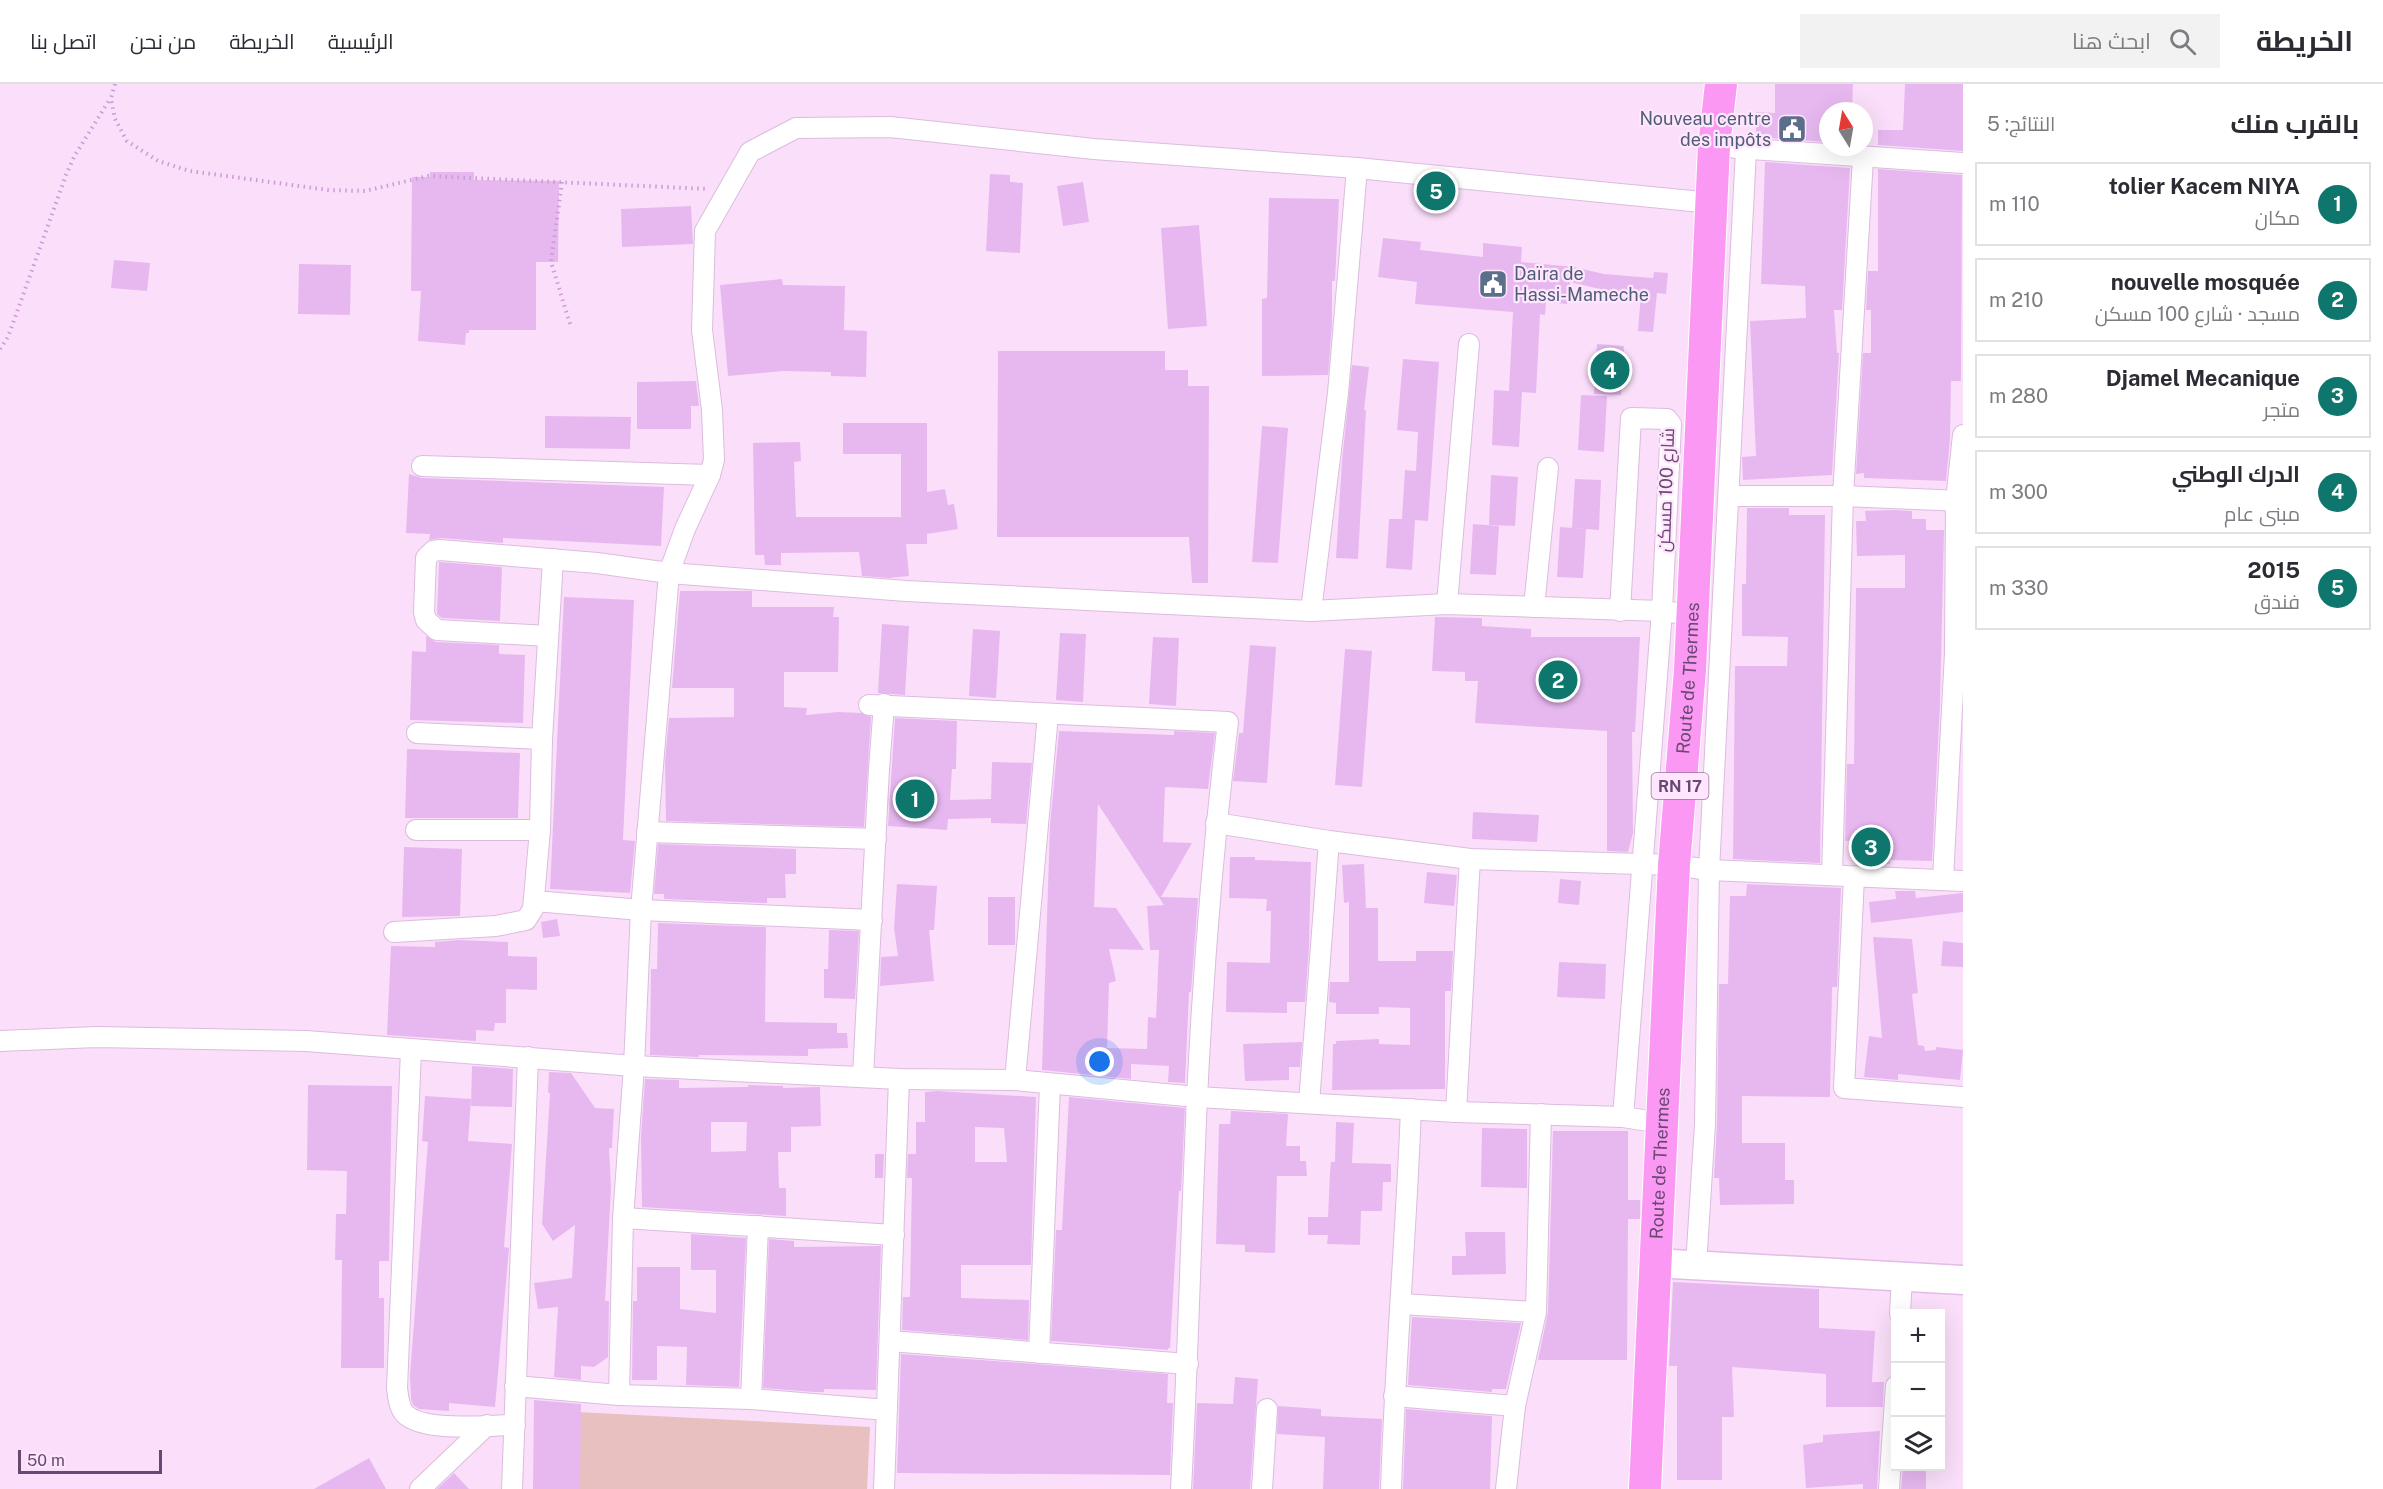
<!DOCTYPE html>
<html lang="ar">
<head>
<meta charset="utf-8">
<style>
	body { margin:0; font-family:"Public Sans",Cairo,sans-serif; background:#f2f2f3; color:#2b2b33; direction:rtl }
	.controls { position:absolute; right:18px; bottom:18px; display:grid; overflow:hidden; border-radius:0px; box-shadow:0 6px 24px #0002 }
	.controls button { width:54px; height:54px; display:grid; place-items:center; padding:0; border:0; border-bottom:2px solid #e1e1e2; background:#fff; color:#2b2b33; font:30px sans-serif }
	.compass { position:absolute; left:1819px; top:18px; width:54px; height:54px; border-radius:50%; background:#fff; box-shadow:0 6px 24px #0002; rotate:349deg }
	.scale { position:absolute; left:18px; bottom:15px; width:144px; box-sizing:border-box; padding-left:6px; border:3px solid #684871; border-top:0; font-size:16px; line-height:21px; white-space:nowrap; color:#684871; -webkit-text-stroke:4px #ffe5fe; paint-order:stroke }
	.you { position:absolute; left:1100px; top:978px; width:21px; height:21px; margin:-15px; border:4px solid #fff; border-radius:50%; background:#1a73e8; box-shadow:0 0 0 9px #1a73e833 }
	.badge { display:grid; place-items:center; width:39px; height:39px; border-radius:50%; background:#0f766e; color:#fff; font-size:20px; font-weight:700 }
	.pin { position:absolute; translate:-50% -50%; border:3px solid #fff; box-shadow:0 2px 6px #0006 }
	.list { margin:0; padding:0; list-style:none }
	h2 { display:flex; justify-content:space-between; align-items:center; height:78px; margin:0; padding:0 24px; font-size:26px }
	h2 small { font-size:20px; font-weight:400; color:#7c7c81 }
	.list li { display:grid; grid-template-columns:39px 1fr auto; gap:18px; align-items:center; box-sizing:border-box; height:84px; margin:0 12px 12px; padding:0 12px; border:2px solid #e1e1e2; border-radius:0px }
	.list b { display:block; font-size:22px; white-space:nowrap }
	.list p { margin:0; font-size:20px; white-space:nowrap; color:#7c7c81 }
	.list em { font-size:20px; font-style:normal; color:#7c7c81 }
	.icon { flex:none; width:33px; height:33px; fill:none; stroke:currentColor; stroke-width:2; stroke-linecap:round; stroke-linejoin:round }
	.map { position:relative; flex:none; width:1963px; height:1405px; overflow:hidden; direction:ltr }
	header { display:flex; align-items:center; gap:36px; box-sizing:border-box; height:84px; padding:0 30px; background:#fff; border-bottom:2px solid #e1e1e2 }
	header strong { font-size:28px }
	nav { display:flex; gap:33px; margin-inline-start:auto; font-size:21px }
	.search { width:420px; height:54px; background:#f2f2f3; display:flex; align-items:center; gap:15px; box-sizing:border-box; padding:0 21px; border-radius:0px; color:#7c7c81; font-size:22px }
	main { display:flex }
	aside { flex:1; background:#fff }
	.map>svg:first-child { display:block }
</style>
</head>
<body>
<header>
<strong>الخريطة</strong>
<div class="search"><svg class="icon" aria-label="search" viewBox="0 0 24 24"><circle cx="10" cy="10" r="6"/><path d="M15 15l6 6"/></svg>ابحث هنا</div>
<nav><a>الرئيسية</a><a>الخريطة</a><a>من نحن</a><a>اتصل بنا</a></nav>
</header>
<main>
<aside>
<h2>بالقرب منك<small>النتائج: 5</small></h2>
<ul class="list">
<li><span class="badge">1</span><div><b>tolier Kacem NIYA</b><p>مكان</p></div><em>110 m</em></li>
<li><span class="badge">2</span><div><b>nouvelle mosquée</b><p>مسجد · شارع 100 مسكن</p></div><em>210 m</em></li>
<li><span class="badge">3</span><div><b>Djamel Mecanique</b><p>متجر</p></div><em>280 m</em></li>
<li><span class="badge">4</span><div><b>الدرك الوطني</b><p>مبنى عام</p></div><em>300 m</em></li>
<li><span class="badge">5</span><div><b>2015</b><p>فندق</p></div><em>330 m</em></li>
</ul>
</aside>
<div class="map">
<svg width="1963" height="1405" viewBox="0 0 1963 1405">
	<rect width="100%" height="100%" fill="#fbdffa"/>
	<!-- green -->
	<polygon fill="#e8c0bf" points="577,1328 870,1343 867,1405 573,1405"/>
	<!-- building -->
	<g fill="#e7b8f0" fill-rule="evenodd">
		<polygon points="1775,0 1853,0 1852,27 1828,27 1828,58 1756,53 1756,28 1775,29"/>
		<polygon points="1905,0 1963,0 1963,67 1878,61 1878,46 1903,46"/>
		<polygon points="1765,78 1850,84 1842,226 1834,226 1837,269 1839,269 1832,391 1743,396 1742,373 1756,372 1750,237 1806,234 1805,202 1761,200"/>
		<polygon points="1878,85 1962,91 1961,297 1951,297 1950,355 1946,397 1864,394 1864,389 1856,390 1863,269 1871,269 1871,226 1866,226 1868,187 1878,187"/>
		<polygon points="430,88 474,88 474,96 559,97 558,178 536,178 536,246 469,246 469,249 466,249 465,261 418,257 421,207 411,207 412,93 430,93"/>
		<polygon points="990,90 1010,91 1010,98 1023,99 1020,169 986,167"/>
		<polygon points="1083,98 1089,138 1063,142 1057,102"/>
		<polygon points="1269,114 1339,115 1335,197 1332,197 1332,240 1328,291 1262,292 1262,215 1267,214"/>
		<polygon points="691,122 693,160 622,163 621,125"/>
		<polygon points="1199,141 1207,242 1168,245 1161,144"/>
		<polygon points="1383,154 1421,158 1420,166 1483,173 1483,159 1522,163 1521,178 1574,183 1604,190 1653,194 1654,188 1668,189 1666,210 1657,209 1653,248 1638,247 1641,209 1604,206 1570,198 1567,220 1546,218 1545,231 1540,230 1536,309 1522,308 1519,363 1492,361 1494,306 1509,307 1513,228 1415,220 1417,198 1378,193"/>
		<polygon points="114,176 150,179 147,207 111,204"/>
		<polygon points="299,180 351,181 350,231 298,230"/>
		<polygon points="782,195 783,201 845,202 844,246 867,247 866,293 831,292 831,288 783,287 728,292 720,201"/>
		<polygon points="1597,260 1624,262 1621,311 1594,310"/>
		<polygon points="998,267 1165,267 1165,286 1188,286 1188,302 1209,302 1208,499 1192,499 1189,453 997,453"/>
		<polygon points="1403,275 1439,278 1428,437 1415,436 1412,486 1386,484 1389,435 1402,435 1405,386 1416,387 1418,348 1397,346"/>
		<polygon points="1352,281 1369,283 1364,326 1366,326 1358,475 1336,474 1342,377"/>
		<polygon points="696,297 699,322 691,322 691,345 637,345 637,298"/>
		<polygon points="1581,311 1607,312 1604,368 1578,366"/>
		<polygon points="545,332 631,333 630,365 545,364"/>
		<polygon points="843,339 927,339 927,408 945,405 948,421 954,420 958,445 927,450 927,460 906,460 909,492 889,494 862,492 859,468 781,469 781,481 765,481 764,471 755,471 753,359 800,358 801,377 794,378 796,433 901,433 901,370 843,370"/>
		<polygon points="1262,342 1288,344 1278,479 1252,478"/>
		<polygon points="409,390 422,394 664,403 661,462 503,454 503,459 441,454 429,456 430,450 406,449"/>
		<polygon points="1491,391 1518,393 1515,442 1489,441"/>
		<polygon points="1575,395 1601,396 1599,446 1572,444"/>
		<polygon points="1747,424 1789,424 1789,431 1825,431 1820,779 1733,775 1735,582 1787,582 1788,553 1742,552 1742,500 1746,500"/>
		<polygon points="1893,426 1912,427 1912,435 1926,435 1926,446 1944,446 1940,620 1932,777 1890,776 1890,780 1864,781 1862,756 1845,757 1847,680 1854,680 1856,504 1905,504 1905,471 1857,472 1856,437 1866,437 1865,427"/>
		<polygon points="1473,440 1499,442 1496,491 1470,490"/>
		<polygon points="1560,443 1586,445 1583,494 1557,493"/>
		<polygon points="439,478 502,483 500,537 442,534 437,530"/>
		<polygon points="680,507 752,507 752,523 834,523 833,533 839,533 838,588 784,588 784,623 807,624 806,631 838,628 861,629 871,633 864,743 666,737 665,677 669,634 734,633 734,604 672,604"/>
		<polygon points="564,513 634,516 623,756 635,757 630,809 550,805"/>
		<polygon points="1435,533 1482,534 1482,542 1531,545 1531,553 1640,553 1635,648 1632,648 1633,749 1628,768 1607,767 1607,647 1475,639 1478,597 1465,597 1465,588 1432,587"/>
		<polygon points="882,540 909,542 905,611 878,609"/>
		<polygon points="973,545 1000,547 996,614 969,612"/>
		<polygon points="1060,549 1086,550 1083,618 1056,616"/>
		<polygon points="426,552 436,558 499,561 499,570 525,571 523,639 410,636 412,567 426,568"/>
		<polygon points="1153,553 1179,554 1176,622 1149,620"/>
		<polygon points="1250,561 1276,563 1267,699 1233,697 1239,649 1243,649"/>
		<polygon points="1345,565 1372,567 1362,703 1335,701"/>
		<polygon points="895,634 957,637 956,685 952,685 950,716 991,715 992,678 1032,679 1026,740 991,739 991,734 948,735 947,746 888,742"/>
		<path d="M1059,647l115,4v-4l41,2 -7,56 -43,-2 -2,55 29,1 -31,54 37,1 -7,94h-2l-4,91 -17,-1 1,-16 -38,-2v15l-89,-9 8,-245zM1098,720l66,101 -17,1 3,44h9l-3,68 -8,-1 -1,32 -40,-1 2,-65 7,-2 -7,-32 35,1 -28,-42 -22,-1z"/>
		<polygon points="407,665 520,669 518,734 405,734"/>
		<polygon points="1473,728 1539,731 1537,758 1472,755"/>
		<polygon points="658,760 796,765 796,790 785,790 786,814 767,814 767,819 664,815 664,810 654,810"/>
		<polygon points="404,763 462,765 460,832 402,833"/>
		<polygon points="1230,773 1255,773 1255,776 1311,778 1309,863 1305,918 1287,918 1287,929 1226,928 1227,878 1270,879 1271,827 1266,827 1267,815 1229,814"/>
		<polygon points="1364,780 1366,824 1378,824 1378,877 1416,877 1416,867 1453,867 1451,907 1445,907 1445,1005 1332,1006 1333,960 1336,960 1336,957 1379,955 1379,960 1410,961 1410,924 1379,923 1379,930 1336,930 1336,919 1329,918 1330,898 1349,898 1349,818 1344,819 1342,781"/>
		<polygon points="1427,788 1457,791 1454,822 1424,819"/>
		<polygon points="1560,795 1581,797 1579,821 1558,819"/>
		<polygon points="897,800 937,802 934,846 929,846 934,897 880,902 881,873 898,872 894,844"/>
		<polygon points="1747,800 1841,804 1837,903 1832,903 1830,1013 1742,1012 1742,1059 1785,1059 1785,1096 1794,1096 1794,1120 1720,1121 1719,1094 1714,1094 1717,1040 1719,900 1728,900 1730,812 1746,812"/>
		<polygon points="1895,807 1915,807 1916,814 1963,809 1963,828 1871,839 1869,818 1896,815"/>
		<rect x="988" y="813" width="27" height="48"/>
		<polygon points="557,835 560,852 543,854 541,838"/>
		<polygon points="658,839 766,843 765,938 837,939 837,949 847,949 848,964 808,965 808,972 699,971 699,973 650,971 651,885 657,885"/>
		<polygon points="829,846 859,847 855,915 824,914 824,885 828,885"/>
		<polygon points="1873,853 1912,855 1918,909 1912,910 1918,961 1924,962 1925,967 1936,966 1936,963 1963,966 1960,996 1898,990 1898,996 1864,993 1869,952 1882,954"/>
		<polygon points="459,856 508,858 508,872 537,873 537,906 506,905 506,939 495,939 494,947 476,946 476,957 387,951 391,862 435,863 435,858"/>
		<polygon points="1943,857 1963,859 1963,883 1941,882"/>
		<polygon points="1559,878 1606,880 1605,915 1557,913"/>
		<polygon points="1302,958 1300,983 1289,983 1289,996 1245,997 1243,960"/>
		<polygon points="472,982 513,985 512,1023 471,1022"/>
		<polygon points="549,988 571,989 595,1024 614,1025 612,1064 609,1064 611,1104 605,1217 609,1217 608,1273 594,1283 581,1282 581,1296 554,1293 558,1223 538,1225 534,1199 572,1194 575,1141 553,1157 542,1140 550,1009 548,1009"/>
		<path d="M645,995l34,1v8l69,-1v-2l35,1v2l37,-1 1,39 -30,1v25h-13l1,36h7v28l-144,-9 -1,-71zM711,1038h36l-1,29 -35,1z"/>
		<polygon points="308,1001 392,1002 389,1177 379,1177 379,1214 384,1214 384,1284 341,1284 342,1176 335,1176 336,1130 346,1130 347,1087 307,1086"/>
		<path d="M937,1007l99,6 -5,168h-70v33l68,2 -1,40 -126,-10 1,-33h7l2,-119h-5l1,-24h8v-32h9v-30zM975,1043l29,1 3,34h-32z"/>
		<polygon points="425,1012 471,1015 468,1057 512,1060 504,1163 509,1164 495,1323 449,1319 449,1327 419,1325 413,1321 411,1315 410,1291 428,1058 422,1057"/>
		<polygon points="1069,1013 1185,1024 1181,1107 1179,1107 1170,1264 1168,1264 1168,1266 1051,1257 1056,1146 1062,1146"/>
		<polygon points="1231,1027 1288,1030 1286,1062 1300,1062 1300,1077 1306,1077 1307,1092 1277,1092 1275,1169 1245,1168 1245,1161 1216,1160 1219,1040 1230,1040"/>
		<polygon points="1336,1038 1354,1039 1352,1079 1391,1080 1391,1098 1383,1098 1382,1127 1361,1127 1360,1161 1327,1160 1328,1151 1308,1151 1308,1133 1328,1133 1330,1088 1331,1078 1335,1078"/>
		<polygon points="1482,1044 1527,1045 1527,1104 1481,1103"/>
		<polygon points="1553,1047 1628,1047 1628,1116 1640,1116 1640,1135 1628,1135 1627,1276 1538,1276 1548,1228"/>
		<polygon points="875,1070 884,1070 883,1094 875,1094"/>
		<polygon points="1465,1148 1505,1148 1506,1190 1452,1191 1452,1172 1466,1172"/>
		<polygon points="691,1150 746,1154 739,1303 686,1301 687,1263 657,1262 657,1296 632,1296 633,1217 637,1217 637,1183 680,1183 680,1225 716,1229 716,1186 691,1186"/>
		<polygon points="769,1155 794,1157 794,1163 881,1162 876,1306 824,1305 824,1308 814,1308 763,1304"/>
		<polygon points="1673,1198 1819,1205 1819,1244 1875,1247 1872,1298 1884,1298 1883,1323 1826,1323 1826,1290 1732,1283 1734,1333 1722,1333 1722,1396 1677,1396 1677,1282 1669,1282"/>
		<polygon points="1412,1233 1521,1239 1506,1305 1492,1305 1492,1308 1408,1301"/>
		<polygon points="901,1270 1168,1290 1167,1319 1173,1319 1170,1391 897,1389"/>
		<polygon points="1235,1293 1258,1295 1250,1405 1193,1405 1197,1319 1233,1320"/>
		<polygon points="534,1316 581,1320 580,1405 533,1405"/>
		<polygon points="1278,1322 1321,1325 1321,1332 1382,1335 1379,1405 1323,1405 1325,1353 1277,1350"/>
		<polygon points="1406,1325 1492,1332 1490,1405 1403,1405"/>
		<polygon points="1880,1347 1877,1405 1863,1405 1863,1400 1806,1404 1803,1361 1823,1358 1823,1351"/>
		<polygon points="369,1374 386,1405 314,1405"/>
		<polygon points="1903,1383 1926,1383 1926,1405 1901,1405"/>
		<polygon points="454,1389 469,1405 437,1405"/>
	</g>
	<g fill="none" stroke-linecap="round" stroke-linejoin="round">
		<!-- minor casing -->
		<g stroke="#dbbcdf" stroke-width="22">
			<g id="minor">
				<polyline points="1735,64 1963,79"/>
				<polyline points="422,382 710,391"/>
				<polyline points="1729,412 1843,412 1963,417"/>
				<polyline points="1447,520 1469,260"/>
				<polyline points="1534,523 1548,384"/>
				<polyline points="1311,527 1338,309 1357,84"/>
				<polyline points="1620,527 1631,334 1667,335 1671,340 1662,527 1623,1033"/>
				<polyline points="548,552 437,546 426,536 424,528 426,474 433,467 440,466 597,479 669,489 906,507 1229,523 1311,527 1447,520 1662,527 1693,531"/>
				<path d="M869,621l359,17c-15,125 -25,251 -31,376 -6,131 -9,261 -16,391"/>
				<polyline points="417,649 542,655"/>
				<polyline points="1216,739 1329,757 1470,775 1674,781 1709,786 1963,797"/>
				<polyline points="416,746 540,746"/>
				<polyline points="647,748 876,755"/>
				<polyline points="1832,790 1843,412 1863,74"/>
				<polyline points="1854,793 1844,1004 1963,1013"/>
				<polyline points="1943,795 1955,569 1956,416 1963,351"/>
				<polyline points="535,817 641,826 872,836"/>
				<polyline points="394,848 496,842 526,836 533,825 540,746 542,655 553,475"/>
				<polyline points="0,957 97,953 306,957 634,982 899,995 1015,996 1197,1013 1456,1028 1623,1033 1662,1039"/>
				<path d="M411,966l-14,338c1,8 2,20 8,26 20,19 83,11 110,11"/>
				<polyline points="863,992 879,685 884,620"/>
				<polyline points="1015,996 1048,630"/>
				<polyline points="1309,1019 1329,757"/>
				<polyline points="1456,1028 1470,775"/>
				<polyline points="623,1134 894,1151"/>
				<polyline points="1696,1182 1705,1040 1709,786 1746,66"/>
				<polyline points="1401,1220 1536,1228"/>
				<polyline points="1900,1230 1902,1193"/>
				<polyline points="890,1257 1188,1280"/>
				<polyline points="1039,1269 1050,1001"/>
				<polyline points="515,1302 619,1311 751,1315 887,1326"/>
				<polyline points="619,1311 623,1134 634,982 641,826 669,489 685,445 710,391 714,376 712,326 702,246 705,147 750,68 796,44 890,43 1094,65 1357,84 1712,119"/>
				<polyline points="1394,1312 1515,1322 1536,1228 1541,1030"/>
				<polyline points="751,1315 758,1142"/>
				<polyline points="420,1405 487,1341"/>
				<polyline points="512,1405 528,973"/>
				<polyline points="884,1405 899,995"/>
				<polyline points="1262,1405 1267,1325"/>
				<path d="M1391,1405c4,-127 15,-253 20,-380"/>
				<polyline points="1506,1405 1515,1322"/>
				<polyline points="1889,1405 1896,1302"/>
			</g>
		</g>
		<!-- secondary casing -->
		<g stroke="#e2bce6" stroke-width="31">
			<polyline id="secondary" points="1654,1179 1963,1196"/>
		</g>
		<!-- primary casing -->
		<g stroke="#fff" stroke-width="34">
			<g id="primary">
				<path id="s1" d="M1645,1405l29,-624 16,-195 24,-524 7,-62"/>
			</g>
		</g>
		<!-- path -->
		<g stroke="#ca9bd4" stroke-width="4" stroke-dasharray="1.5 4.5" stroke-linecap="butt">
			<polyline points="115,0 111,14 115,35 127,57 158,77 190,87 328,106 365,107 428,92 708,105"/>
			<polyline points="562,98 551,178 571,243"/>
			<polyline points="0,265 8,253 66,91 75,71 110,15"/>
		</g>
		<!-- minor -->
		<use href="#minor" stroke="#fff" stroke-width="20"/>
		<!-- secondary -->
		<use href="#secondary" stroke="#fff" stroke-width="28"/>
		<!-- primary -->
		<use href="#primary" stroke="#fa98f3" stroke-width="32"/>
	</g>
	<!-- icons -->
	<defs>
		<g id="civic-square" transform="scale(1.5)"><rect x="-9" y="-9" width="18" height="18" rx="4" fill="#5c6f8a" stroke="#ffe5fe"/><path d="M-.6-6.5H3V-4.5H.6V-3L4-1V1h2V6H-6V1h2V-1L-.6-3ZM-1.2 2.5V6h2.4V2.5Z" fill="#fff"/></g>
	</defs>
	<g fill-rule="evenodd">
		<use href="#civic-square" x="1792" y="45"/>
		<use href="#civic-square" x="1493" y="200"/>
	</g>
	<g text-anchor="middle" stroke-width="4.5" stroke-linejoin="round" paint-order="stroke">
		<!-- shield labels -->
		<rect fill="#ffe5fe" stroke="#95779b" stroke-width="1.5" x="1651.5" y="689" width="57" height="26" rx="4.5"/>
		<g font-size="16" font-weight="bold" fill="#684871">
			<text x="1680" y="708">RN 17</text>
		</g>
		<!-- service labels -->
		<g font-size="18" fill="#4e5e75" stroke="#ffe5fe" text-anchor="end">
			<text x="1771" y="41">Nouveau centre<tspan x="1771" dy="21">des impôts</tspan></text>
			<text x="1514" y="196" text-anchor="start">Daïra de<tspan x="1514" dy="21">Hassi-Mameche</tspan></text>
		</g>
		<!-- street labels -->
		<g font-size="18" fill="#684871" stroke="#ffe5fe">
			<text transform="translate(1666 406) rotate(-88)" y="6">شارع 100 مسكن</text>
			<text dy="6" stroke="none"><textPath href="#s1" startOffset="812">Route de Thermes</textPath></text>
			<text dy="6" stroke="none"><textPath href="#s1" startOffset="326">Route de Thermes</textPath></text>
		</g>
	</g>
</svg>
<div class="controls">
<button>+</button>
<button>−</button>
<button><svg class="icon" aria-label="layers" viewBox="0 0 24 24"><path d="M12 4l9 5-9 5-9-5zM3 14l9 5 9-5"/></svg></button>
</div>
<svg class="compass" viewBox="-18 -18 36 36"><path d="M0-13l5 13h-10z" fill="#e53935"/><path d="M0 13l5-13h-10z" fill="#7c7c81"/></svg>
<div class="scale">50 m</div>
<div class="you"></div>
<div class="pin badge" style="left:915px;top:715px">1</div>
<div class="pin badge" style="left:1558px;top:596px">2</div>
<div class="pin badge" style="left:1871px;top:763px">3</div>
<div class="pin badge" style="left:1610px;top:286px">4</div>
<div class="pin badge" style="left:1436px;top:107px">5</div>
</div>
</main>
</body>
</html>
